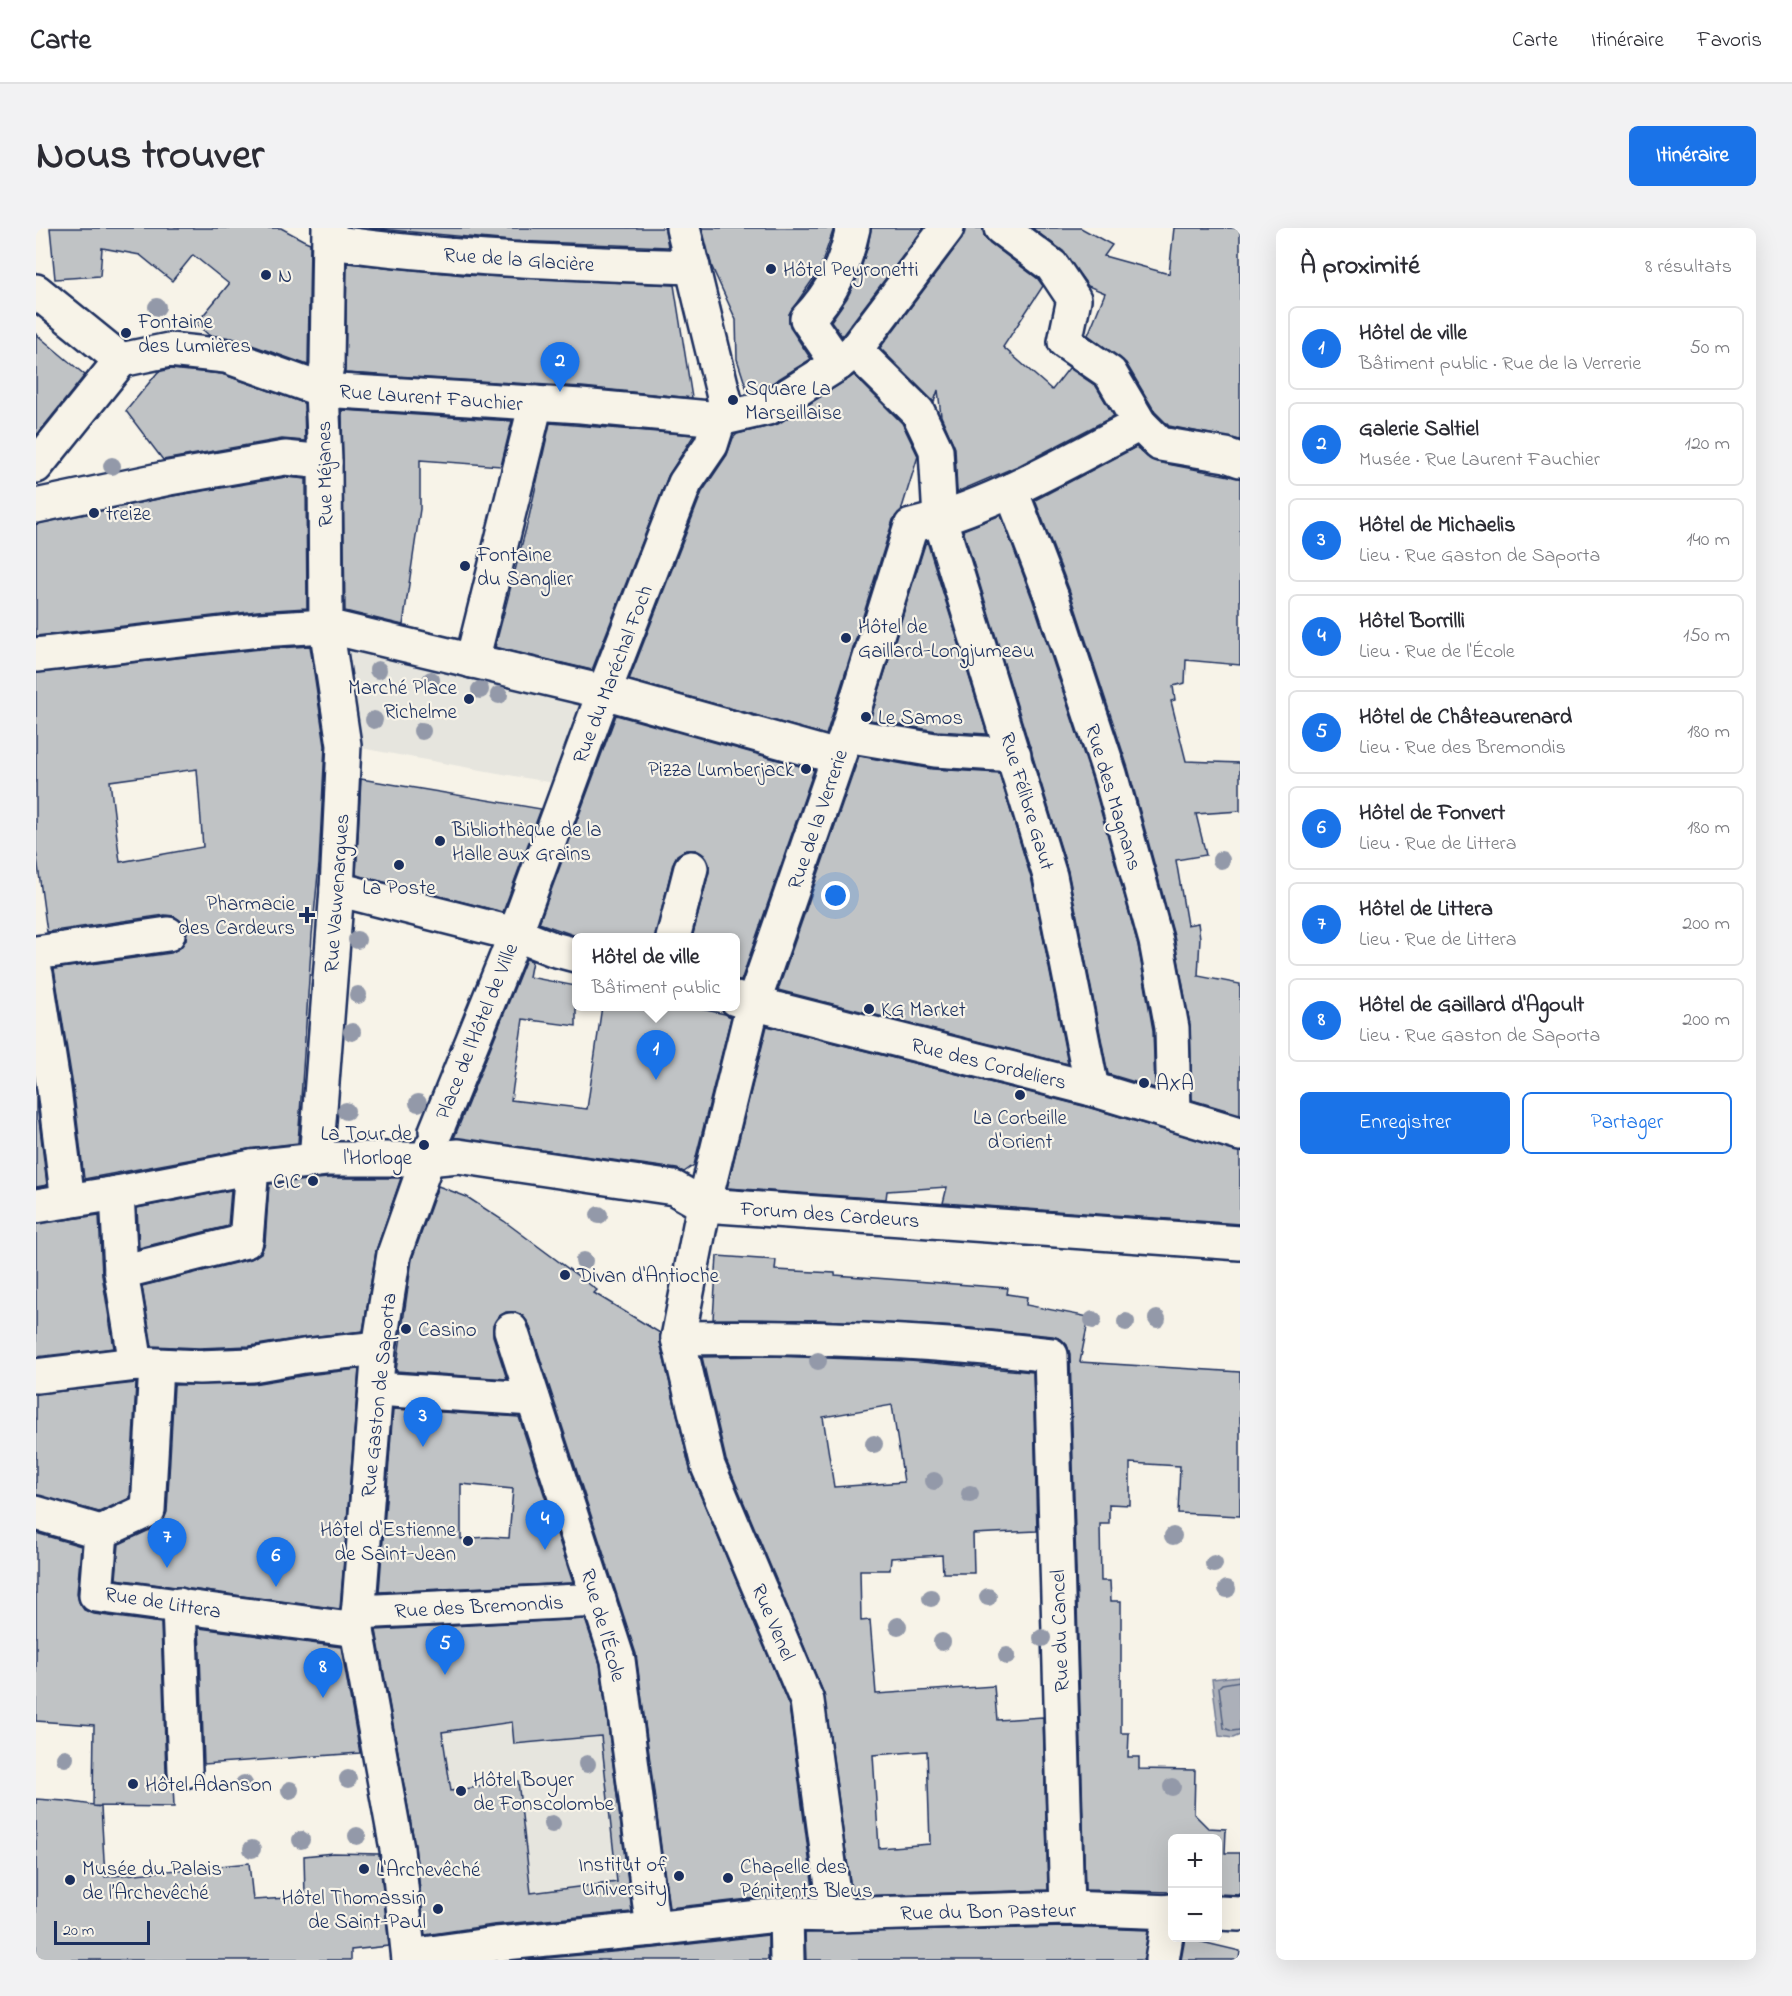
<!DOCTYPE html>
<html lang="fr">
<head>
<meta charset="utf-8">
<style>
	body { margin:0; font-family:"Indie Flower",sans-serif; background:#f2f2f3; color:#2b2b33 }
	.controls { position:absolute; right:18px; bottom:18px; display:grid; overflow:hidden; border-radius:9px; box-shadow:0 6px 24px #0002 }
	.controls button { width:54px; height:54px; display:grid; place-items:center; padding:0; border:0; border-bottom:2px solid #e1e1e2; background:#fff; color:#2b2b33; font:30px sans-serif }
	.scale { position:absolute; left:18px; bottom:15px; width:96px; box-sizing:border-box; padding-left:6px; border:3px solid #1b2f5e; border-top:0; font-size:16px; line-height:21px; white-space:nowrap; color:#1b2f5e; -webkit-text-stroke:4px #f7f3e8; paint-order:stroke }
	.you { position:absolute; left:800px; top:668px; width:21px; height:21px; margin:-15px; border:4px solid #fff; border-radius:50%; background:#1a73e8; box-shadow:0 0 0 9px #1a73e833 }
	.badge { display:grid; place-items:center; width:39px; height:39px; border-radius:50%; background:#1a73e8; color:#fff; font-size:20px; font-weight:700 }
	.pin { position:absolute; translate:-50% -50px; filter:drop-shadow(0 2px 3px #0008) }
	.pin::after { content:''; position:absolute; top:32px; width:21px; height:18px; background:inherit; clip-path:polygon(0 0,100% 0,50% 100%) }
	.popup { position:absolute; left:536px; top:705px; width:168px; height:78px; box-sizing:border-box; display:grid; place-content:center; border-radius:9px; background:#fff; filter:drop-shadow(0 2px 4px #0005); font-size:20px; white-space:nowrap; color:#7c7c81 }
	.popup b { font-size:22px; color:#2b2b33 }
	.popup::after { content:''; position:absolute; left:50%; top:100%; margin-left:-12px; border:12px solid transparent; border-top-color:#fff }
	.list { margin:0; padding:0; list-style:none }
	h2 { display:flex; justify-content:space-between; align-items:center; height:78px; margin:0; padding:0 24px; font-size:26px }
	h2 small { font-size:20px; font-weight:400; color:#7c7c81 }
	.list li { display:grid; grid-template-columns:39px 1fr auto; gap:18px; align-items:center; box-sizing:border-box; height:84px; margin:0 12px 12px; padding:0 12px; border:2px solid #e1e1e2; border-radius:9px }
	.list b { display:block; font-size:22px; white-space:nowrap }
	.list p { margin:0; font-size:20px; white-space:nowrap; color:#7c7c81 }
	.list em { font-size:20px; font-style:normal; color:#7c7c81 }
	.actions { display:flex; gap:12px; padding:18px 24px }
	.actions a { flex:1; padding:14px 0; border:2px solid #1a73e8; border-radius:9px; text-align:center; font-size:21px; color:#1a73e8 }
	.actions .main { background:#1a73e8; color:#fff }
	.map { position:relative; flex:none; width:1204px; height:1732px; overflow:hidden; border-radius:9px }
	header { display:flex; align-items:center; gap:36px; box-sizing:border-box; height:84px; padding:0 30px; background:#fff; border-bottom:2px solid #e1e1e2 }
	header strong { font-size:28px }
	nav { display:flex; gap:33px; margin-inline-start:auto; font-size:21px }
	.intro { display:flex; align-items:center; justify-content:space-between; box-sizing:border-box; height:144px; padding:0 36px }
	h1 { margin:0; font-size:42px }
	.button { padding:15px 27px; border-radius:9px; background:#1a73e8; color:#fff; font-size:21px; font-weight:700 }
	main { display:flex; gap:36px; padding:0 36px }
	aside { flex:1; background:#fff; border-radius:9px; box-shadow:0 6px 24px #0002 }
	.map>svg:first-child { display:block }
</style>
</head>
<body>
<header>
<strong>Carte</strong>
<nav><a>Carte</a><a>Itinéraire</a><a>Favoris</a></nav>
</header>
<div class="intro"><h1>Nous trouver</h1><a class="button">Itinéraire</a></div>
<main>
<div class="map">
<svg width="1204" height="1732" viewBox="0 0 1204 1732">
	<rect width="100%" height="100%" fill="#f7f3e8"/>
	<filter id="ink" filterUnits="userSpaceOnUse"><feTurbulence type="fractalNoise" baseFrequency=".0167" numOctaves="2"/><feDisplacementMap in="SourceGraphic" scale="12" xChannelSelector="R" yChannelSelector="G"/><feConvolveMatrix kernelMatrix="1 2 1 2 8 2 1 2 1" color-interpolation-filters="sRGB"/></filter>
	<g filter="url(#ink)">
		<!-- built -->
		<g fill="#e6e5de">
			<polygon points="290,398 568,464 533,558 308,517"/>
			<polygon points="573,1449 603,1688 392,1713 379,1655 356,1494 423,1485 468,1460"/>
		</g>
		<!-- water -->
		<polygon fill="#acb0b9" stroke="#727c95" stroke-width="1.5" points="1203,1448 1204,1507 1197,1510 1183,1508 1176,1451"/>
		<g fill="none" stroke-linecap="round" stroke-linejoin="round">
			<!-- shore -->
			<polyline stroke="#556382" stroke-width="1.5" points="1204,1453 1186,1456 1183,1459 1188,1500 1196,1503 1204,1502"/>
		</g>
		<!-- building -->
		<g fill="#c0c3c5" stroke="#1b2f5e" stroke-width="1.5" fill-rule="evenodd">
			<polygon points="14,0 245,0 267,12 274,15 272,137 196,110 173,107 160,96 193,56 157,27 136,53 104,27 66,20 64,48 19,51"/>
			<polygon points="332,0 629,0 632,19 476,13"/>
			<polygon points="666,0 798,0 784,41 753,86 753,94 755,101 775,131 725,162 712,165 701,131 700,92 676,39"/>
			<polygon points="835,0 888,0 806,108 795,93 811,70 823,46 832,18"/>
			<polygon points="929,0 947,0 948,8 954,15 1002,51 1007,58 967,119 1016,162 1033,140 1060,158 1078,188 984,237 921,264 919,220 905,188 902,162 898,174 844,120 926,11"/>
			<polygon points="996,0 1045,0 1076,17 1068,28 1133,46 1138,0 1204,0 1204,212 1133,198 1119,184 1090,135 1052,107 1069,65 1052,58 1027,23"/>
			<polygon points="311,35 428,47 638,57 656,170 546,159 309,145"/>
			<polygon points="0,106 49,147 0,208"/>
			<polygon points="134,141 186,146 268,175 269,213 246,211 127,232 90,183 122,144"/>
			<polygon points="818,147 866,195 882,228 865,283 857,292 790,507 593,452 666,264 691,227 697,210 701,206 742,196"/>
			<polygon points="306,182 476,193 465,238 384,232 384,281 367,397 309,383"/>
			<polygon points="514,195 658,207 632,248 556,442 459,419 493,289"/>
			<polygon points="1100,219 1111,229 1121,234 1204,250 1204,437 1150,432 1149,455 1137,458 1139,472 1135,473 1150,533 1204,535 1204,583 1160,586 1170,627 1140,632 1151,697 1162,695 1164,710 1162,748 1204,756 1204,886 1156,872 1154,797 1138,708 1092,540 1033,361 999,272"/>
			<polygon points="250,249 270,251 271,380 221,383 0,408 0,296 137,268"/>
			<polygon points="965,287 997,373 1056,551 1102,717 1117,802 1119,860 1072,846 1032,643 927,302"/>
			<polygon points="890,313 891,313 951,506 901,503 834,492"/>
			<path d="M274,418l15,100 -6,118 -7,71 -14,208 -50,6 -164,30 -11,-93 -19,-117 117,-16 9,-5 6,-8 1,-8 -5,-10 -8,-6 -9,-1 -118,17 -11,-81v-178l225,-24zM161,541l6,78 -83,15 -10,-81z"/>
			<polygon points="580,487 778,542 705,753 699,753 699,710 656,710 673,644 673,636 668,627 660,622 649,622 641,627 637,635 619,710 546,710 503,695"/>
			<polygon points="823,528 896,541 963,545 996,653 1032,836 742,762"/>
			<polygon points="325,551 505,581 467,684 320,647"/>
			<polygon points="490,731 496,733 493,749 540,758 540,798 487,791 475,872 551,881 566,778 651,778 689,786 695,789 658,937 648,944 641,941 418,910"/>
			<polygon points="731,798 1051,879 1204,924 1204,996 907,975 911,959 851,963 850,971 691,960"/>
			<polygon points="0,868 11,957 0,959"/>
			<polygon points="291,950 365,950 340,1023 327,1103 265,1110 214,1118 163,1120 116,1118 106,1058 215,1031 225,1025 229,1015 233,956"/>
			<polygon points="402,958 431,969 468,993 561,1062 558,1065 624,1105 624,1114 655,1245 753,1478 778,1668 748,1667 633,1680 600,1426 493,1096 487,1088 479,1084 470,1084 462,1089 457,1098 457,1108 471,1151 360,1143 376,1031"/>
			<polygon points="195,962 192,998 103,1020 101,980"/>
			<polygon points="63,987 66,1047 78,1120 0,1129 0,996"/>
			<polygon points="681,1028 740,1032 739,1042 799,1045 799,1047 972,1060 971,1066 991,1069 990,1077 1053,1089 1044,1134 1204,1144 1204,1288 1142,1285 1144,1238 1094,1235 1094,1277 1073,1276 1073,1296 1064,1296 1065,1353 1074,1353 1075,1373 1085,1373 1085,1505 1093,1505 1092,1529 1103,1529 1103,1541 1159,1542 1158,1586 1172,1600 1190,1601 1189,1625 1204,1625 1204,1667 1182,1666 1182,1611 1137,1611 1137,1664 1049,1662 1034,1126 1031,1117 1025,1111 1017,1108 924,1099 783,1092 677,1091"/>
			<path d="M735,1128l139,5 123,11 4,159 -64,3 1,39h-31l-1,-18 -51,3 -1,12h-30l1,51 9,-1 6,74 118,-8 3,34 46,-3 5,173 -196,6 -28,-202 -98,-234 -24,-103zM856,1177l12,77 -70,5 -11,-70zM891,1523l3,93 -51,4 -6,-93z"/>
			<polygon points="323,1141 304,1381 80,1351 83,1316 120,1299 127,1293 131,1284 138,1157 217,1156 271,1147"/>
			<polygon points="100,1155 94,1270 63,1284 0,1267 0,1166"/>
			<path d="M357,1181l126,8 54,166 -194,9zM425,1256l52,5 -4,49 -22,-1 -26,2z"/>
			<polygon points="0,1305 45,1318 41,1366 43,1374 48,1382 58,1386 125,1395 130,1544 133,1552 137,1556 138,1579 57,1578 65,1579 69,1649 213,1635 217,1672 269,1669 268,1628 297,1625 343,1626 353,1718 315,1722 315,1732 0,1732 0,1571 29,1573 57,1577 58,1497 0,1493"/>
			<path d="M549,1391l15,45 32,248 -139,13 -68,10 -10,-89 -39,-216zM476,1494l2,22 87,-8 16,146 -86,11 -13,-112 -67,10 -9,-59z"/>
			<polygon points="163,1400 305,1419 324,1525 168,1536"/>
			<polygon points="1031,1699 1112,1702 1108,1732 770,1732 769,1705"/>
			<polygon points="732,1707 732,1732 490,1732 619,1720"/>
			<polygon points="1149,1710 1204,1723 1203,1732 1145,1732"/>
		</g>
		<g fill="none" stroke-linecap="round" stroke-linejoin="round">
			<!-- minor casing -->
			<g stroke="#1b2f5e" stroke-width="38">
				<g id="minor">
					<polyline points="965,0 1016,38 1038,71 1029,114 1074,145 1104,196 1124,216 1190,227 1204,232"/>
					<path d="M294,14c120,17 242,21 363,25"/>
					<polyline points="0,63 85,132"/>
					<polyline points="819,122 882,184 900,222 904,291 1014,648 1056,861"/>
					<polyline points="85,132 133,122 190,128 286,162 545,178 684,191 732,180 802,136 819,122 911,0"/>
					<path d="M802,136l-31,-45c26,-27 38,-54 46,-91"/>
					<polyline points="0,238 85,132"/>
					<polyline points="975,262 1015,367 1074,546 1120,713 1136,800 1138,885"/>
					<polyline points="0,278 133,250 249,230 289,234"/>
					<polyline points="0,427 223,402 290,398 568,464 801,529"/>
					<polyline points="436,433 500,175"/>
					<polyline points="810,507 899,522 978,527"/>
					<polyline points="301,661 479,706 517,721 540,727"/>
					<polyline points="637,710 655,640"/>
					<polyline points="0,725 132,706"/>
					<polyline points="0,746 18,861 32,973"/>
					<polyline points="700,771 1056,861 1204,906"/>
					<polyline points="400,903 471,728 568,464 649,255 675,217 689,173 647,0"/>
					<polyline points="280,932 301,661 308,517 290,398 289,234 286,162 291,138 293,0"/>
					<polyline points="81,965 85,1044 100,1136"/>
					<polyline points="0,978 81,965 216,939 290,931 391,931 422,928 638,960 668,977 1204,1015"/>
					<polyline points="85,1044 210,1013 216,939"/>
					<polyline points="475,1102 582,1432 617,1701"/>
					<path d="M642,1110c124,-2 250,2 373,17l16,553"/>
					<polyline points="0,1148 100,1136 163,1139 216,1137 268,1128 343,1120"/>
					<polyline points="340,1161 497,1171"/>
					<polyline points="0,1285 65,1304 60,1367 321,1402"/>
					<polyline points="65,1304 112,1282 120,1138"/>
					<polyline points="143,1377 149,1543"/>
					<polyline points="322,1384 563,1372"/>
					<polyline points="1182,1685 1204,1686"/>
					<polyline points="750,1686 751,1732"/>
					<path d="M800,1687l-29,-214 -99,-235 -30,-128 26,-133 49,-201 93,-269 65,-209c81,-19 156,-65 229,-102"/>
					<polyline points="373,1728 460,1716 617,1701 750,1686 800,1687 1031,1680 1136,1684"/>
					<polyline points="373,1732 361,1621 321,1402 343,1120 358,1026 396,918"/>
					<polyline points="1126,1732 1134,1683"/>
				</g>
			</g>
			<!-- minor -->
			<use href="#minor" stroke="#f7f3e8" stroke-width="33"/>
		</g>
		<!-- trees -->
		<g fill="#9399a9">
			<circle cx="121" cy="79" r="9"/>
			<circle cx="76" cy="238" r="9"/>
			<circle cx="342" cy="442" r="9"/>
			<circle cx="395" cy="452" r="9"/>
			<circle cx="444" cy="462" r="9"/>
			<circle cx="463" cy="467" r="9"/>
			<circle cx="338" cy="492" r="9"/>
			<circle cx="386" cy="503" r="9"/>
			<circle cx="1185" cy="632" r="9"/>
			<circle cx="321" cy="712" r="9"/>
			<circle cx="322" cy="767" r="9"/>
			<circle cx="316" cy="804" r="9"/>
			<circle cx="382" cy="875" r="9"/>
			<circle cx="310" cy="883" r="9"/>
			<circle cx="563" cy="987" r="9"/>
			<circle cx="548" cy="1033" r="9"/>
			<circle cx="1121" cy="1091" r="9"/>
			<circle cx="1057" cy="1092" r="9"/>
			<circle cx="1090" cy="1094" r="9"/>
			<circle cx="782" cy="1133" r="9"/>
			<circle cx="838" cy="1216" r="9"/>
			<circle cx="898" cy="1253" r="9"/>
			<circle cx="934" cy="1266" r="9"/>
			<circle cx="1137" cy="1308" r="9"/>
			<circle cx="1178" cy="1336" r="9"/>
			<circle cx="1191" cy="1361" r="9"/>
			<circle cx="952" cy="1369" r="9"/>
			<circle cx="895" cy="1370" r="9"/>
			<circle cx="862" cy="1398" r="9"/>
			<circle cx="1006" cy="1410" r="9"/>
			<circle cx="906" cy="1414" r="9"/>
			<circle cx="971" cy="1428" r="9"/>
			<circle cx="29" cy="1530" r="9"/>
			<circle cx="551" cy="1536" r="9"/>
			<circle cx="312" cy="1551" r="9"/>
			<circle cx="208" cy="1556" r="9"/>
			<circle cx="1136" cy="1559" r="9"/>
			<circle cx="254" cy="1562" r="9"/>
			<circle cx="516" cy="1596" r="9"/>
			<circle cx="321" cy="1608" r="9"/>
			<circle cx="265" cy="1612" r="9"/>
			<circle cx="216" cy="1621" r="9"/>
		</g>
	</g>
	<!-- markers -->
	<g fill="#1b2f5e" stroke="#f7f3e8" stroke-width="2">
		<circle cx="735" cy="41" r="6"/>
		<circle cx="230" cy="47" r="6"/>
		<circle cx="90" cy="105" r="6"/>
		<circle cx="697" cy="172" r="6"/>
		<circle cx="58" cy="285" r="6"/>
		<circle cx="429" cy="338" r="6"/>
		<circle cx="810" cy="410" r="6"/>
		<circle cx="433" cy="471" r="6"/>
		<circle cx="830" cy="489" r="6"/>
		<circle cx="770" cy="541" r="6"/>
		<circle cx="404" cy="613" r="6"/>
		<circle cx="363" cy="637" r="6"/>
		<path d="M268 678h6v6h6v6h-6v6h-6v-6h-6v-6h6z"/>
		<circle cx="833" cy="781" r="6"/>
		<circle cx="1108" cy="855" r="6"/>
		<circle cx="984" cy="867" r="6"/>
		<circle cx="388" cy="917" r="6"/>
		<circle cx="277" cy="953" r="6"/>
		<circle cx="529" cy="1047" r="6"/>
		<circle cx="370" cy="1101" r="6"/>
		<circle cx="432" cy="1313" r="6"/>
		<circle cx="97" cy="1556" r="6"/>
		<circle cx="425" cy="1563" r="6"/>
		<circle cx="328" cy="1641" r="6"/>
		<circle cx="643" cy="1648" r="6"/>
		<circle cx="692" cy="1650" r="6"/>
		<circle cx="34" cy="1652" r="6"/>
		<circle cx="402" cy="1681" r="6"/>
	</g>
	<g text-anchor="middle" stroke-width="4.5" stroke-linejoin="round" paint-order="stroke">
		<!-- street labels -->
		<g font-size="21" fill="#1b2f5e" stroke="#f7f3e8">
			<text transform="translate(483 31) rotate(4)" y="7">Rue de la Glacière</text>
			<text transform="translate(395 169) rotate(4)" y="7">Rue Laurent Fauchier</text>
			<text transform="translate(288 246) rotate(-91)" y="7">Rue Méjanes</text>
			<text transform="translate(576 446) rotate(-69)" y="7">Rue du Maréchal Foch</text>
			<text transform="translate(1078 569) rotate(73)" y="7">Rue des Magnans</text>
			<text transform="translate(992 573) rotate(73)" y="7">Rue Félibre Gaut</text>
			<text transform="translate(781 591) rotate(-71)" y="7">Rue de la Verrerie</text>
			<text transform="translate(300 665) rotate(-86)" y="7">Rue Vauvenargues</text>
			<text transform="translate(440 803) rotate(-68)" y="7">Place de l'Hôtel de Ville</text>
			<text transform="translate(953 835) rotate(14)" y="7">Rue des Cordeliers</text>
			<text transform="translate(794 986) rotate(4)" y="7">Forum des Cardeurs</text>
			<text transform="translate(342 1167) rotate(-84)" y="7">Rue Gaston de Saporta</text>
			<text transform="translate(127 1374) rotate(9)" y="7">Rue de Littera</text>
			<text transform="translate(443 1378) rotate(-3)" y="7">Rue des Bremondis</text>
			<text transform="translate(738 1394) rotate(67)" y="7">Rue Venel</text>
			<text transform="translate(568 1397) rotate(74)" y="7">Rue de l'École</text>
			<text transform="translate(1023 1403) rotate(-92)" y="7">Rue du Cancel</text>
			<text transform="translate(952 1683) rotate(-1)" y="7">Rue du Bon Pasteur</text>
		</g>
		<!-- poi labels -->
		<g font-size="21" fill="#1b2f5e" stroke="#f7f3e8" text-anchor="start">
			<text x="747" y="48">Hôtel Peyronetti</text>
			<text x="242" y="54">N</text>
			<text x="102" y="100">Fontaine<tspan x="102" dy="24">des Lumières</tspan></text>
			<text x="709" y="167">Square La<tspan x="709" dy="24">Marseillaise</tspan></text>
			<text x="70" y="292">treize</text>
			<text x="441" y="333">Fontaine<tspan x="441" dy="24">du Sanglier</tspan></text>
			<text x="822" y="405">Hôtel de<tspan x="822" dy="24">Gaillard-Longjumeau</tspan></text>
			<text x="421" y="466" text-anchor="end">Marché Place<tspan x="421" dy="24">Richelme</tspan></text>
			<text x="842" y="496">Le Samos</text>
			<text x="758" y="548" text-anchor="end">Pizza Lumberjack</text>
			<text x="416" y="608">Bibliothèque de la<tspan x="416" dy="24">Halle aux Grains</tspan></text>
			<text x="363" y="666" text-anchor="middle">La Poste</text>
			<text x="259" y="682" text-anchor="end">Pharmacie<tspan x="259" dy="24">des Cardeurs</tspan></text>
			<text x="845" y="788">KG Market</text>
			<text x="1120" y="862">AXA</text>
			<text x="984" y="896" text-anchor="middle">La Corbeille<tspan x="984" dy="24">d'Orient</tspan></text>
			<text x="376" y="912" text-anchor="end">La Tour de<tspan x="376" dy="24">l'Horloge</tspan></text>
			<text x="265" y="960" text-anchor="end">CIC</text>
			<text x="541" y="1054">Divan d'Antioche</text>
			<text x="382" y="1108">Casino</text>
			<text x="420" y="1308" text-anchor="end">Hôtel d'Estienne<tspan x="420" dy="24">de Saint-Jean</tspan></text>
			<text x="437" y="1558">Hôtel Boyer<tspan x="437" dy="24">de Fonscolombe</tspan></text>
			<text x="109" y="1563">Hôtel Adanson</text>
			<text x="631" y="1643" text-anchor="end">Institut of<tspan x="631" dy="24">University</tspan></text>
			<text x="704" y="1645">Chapelle des<tspan x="704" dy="24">Pénitents Bleus</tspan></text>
			<text x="46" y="1647">Musée du Palais<tspan x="46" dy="24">de l’Archevêché</tspan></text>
			<text x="340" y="1648">L'Archevêché</text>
			<text x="390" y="1676" text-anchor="end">Hôtel Thomassin<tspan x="390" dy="24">de Saint-Paul</tspan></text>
		</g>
	</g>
</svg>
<div class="controls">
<button>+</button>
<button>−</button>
</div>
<div class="scale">20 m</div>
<div class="you"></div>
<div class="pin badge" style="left:620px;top:852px">1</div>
<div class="popup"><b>Hôtel de ville</b>Bâtiment public</div>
<div class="pin badge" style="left:524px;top:164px">2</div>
<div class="pin badge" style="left:387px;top:1219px">3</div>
<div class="pin badge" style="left:509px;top:1322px">4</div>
<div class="pin badge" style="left:409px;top:1447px">5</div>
<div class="pin badge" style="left:240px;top:1359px">6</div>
<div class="pin badge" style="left:131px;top:1340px">7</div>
<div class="pin badge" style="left:287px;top:1470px">8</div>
</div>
<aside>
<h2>À proximité<small>8 résultats</small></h2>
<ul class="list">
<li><span class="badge">1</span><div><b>Hôtel de ville</b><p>Bâtiment public · Rue de la Verrerie</p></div><em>50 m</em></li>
<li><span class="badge">2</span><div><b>Galerie Saltiel</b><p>Musée · Rue Laurent Fauchier</p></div><em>120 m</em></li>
<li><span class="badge">3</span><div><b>Hôtel de Michaelis</b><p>Lieu · Rue Gaston de Saporta</p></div><em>140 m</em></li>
<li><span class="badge">4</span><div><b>Hôtel Borrilli</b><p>Lieu · Rue de l'École</p></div><em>150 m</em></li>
<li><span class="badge">5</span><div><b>Hôtel de Châteaurenard</b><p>Lieu · Rue des Bremondis</p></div><em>180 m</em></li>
<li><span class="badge">6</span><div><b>Hôtel de Fonvert</b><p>Lieu · Rue de Littera</p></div><em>180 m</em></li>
<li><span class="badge">7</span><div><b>Hôtel de Littera</b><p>Lieu · Rue de Littera</p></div><em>200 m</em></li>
<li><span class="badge">8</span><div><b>Hôtel de Gaillard d'Agoult</b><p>Lieu · Rue Gaston de Saporta</p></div><em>200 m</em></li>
</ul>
<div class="actions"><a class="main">Enregistrer</a><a>Partager</a></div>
</aside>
</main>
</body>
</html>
